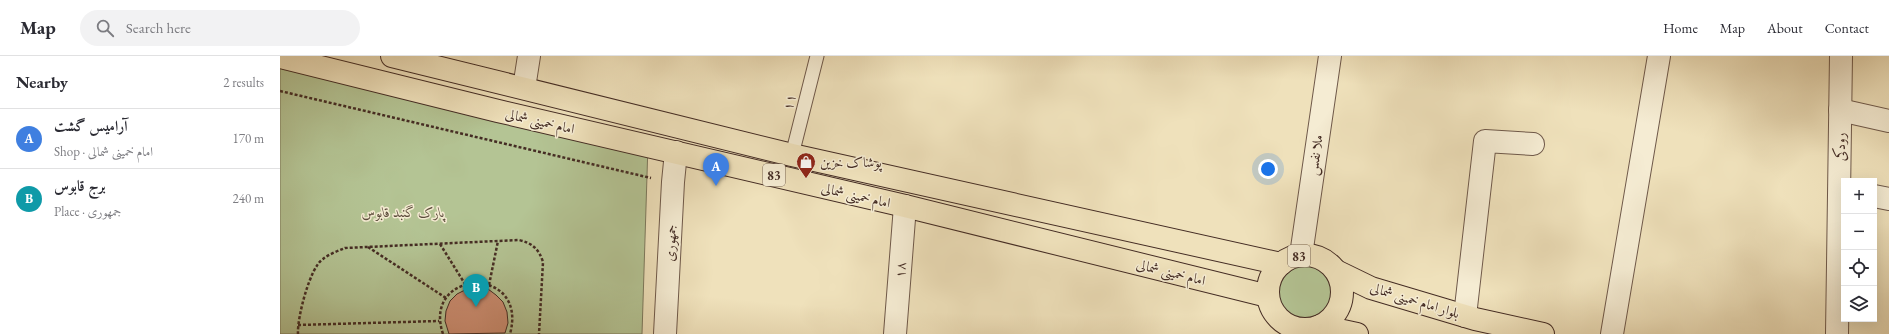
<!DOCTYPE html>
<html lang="en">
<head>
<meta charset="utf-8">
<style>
	body { margin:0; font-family:"EB Garamond",Amiri,serif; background:#f2f2f3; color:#2b2b33 }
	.controls { position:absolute; right:12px; bottom:12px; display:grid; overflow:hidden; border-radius:0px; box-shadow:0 4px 16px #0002 }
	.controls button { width:36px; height:36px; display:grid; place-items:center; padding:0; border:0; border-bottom:1px solid #e1e1e2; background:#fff; color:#2b2b33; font:20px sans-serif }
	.you { position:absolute; left:988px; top:113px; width:14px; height:14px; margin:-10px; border:3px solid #fff; border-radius:50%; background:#1a73e8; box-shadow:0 0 0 6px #1a73e833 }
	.badge { display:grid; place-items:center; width:26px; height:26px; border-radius:50%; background:#8f2418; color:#fff; font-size:13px; font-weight:700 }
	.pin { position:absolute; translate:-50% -33px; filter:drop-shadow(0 1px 2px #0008) }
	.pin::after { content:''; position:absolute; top:21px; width:14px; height:12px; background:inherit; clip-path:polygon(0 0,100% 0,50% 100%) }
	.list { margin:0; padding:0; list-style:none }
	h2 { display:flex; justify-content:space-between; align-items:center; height:52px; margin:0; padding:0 16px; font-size:17px }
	h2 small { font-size:13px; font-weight:400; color:#7c7c81 }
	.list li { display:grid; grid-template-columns:26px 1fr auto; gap:12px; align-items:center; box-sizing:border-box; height:60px; padding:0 16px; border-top:1px solid #e1e1e2 }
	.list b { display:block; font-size:15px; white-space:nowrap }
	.list p { margin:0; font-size:13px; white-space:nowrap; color:#7c7c81 }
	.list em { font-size:13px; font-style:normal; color:#7c7c81 }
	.icon { flex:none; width:22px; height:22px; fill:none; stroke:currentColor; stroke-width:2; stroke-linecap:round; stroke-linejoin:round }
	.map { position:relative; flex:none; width:1609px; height:278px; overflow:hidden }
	header { display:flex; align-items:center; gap:24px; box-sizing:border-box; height:56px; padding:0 20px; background:#fff; border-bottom:1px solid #e1e1e2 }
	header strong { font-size:19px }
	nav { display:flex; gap:22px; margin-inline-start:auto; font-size:14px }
	.search { width:280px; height:36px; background:#f2f2f3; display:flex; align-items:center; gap:10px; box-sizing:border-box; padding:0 14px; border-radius:22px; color:#7c7c81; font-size:15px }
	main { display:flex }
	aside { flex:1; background:#fff }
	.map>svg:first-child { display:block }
</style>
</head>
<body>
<header>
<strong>Map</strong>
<div class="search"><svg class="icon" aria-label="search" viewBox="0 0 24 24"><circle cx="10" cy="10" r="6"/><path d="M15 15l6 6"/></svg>Search here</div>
<nav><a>Home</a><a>Map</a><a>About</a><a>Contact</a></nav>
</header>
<main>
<aside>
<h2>Nearby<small>2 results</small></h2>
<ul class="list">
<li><span class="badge" style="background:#3f7fe0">A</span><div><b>آرامیس گشت</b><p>Shop · امام خمینی شمالی</p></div><em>170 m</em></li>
<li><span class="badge" style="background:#0f9aa8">B</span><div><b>برج قابوس</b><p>Place · جمهوری</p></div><em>240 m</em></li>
</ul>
</aside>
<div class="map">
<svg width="1609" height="278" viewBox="0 0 1609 278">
	<rect width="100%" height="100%" fill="#efe1bb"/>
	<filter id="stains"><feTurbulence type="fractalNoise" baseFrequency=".005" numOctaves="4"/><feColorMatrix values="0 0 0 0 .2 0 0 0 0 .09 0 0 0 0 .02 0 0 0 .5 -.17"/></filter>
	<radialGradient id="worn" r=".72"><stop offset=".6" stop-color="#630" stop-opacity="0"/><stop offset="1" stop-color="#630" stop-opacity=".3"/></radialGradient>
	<!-- green -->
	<g fill="#b4c494" stroke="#7c785c">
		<polygon points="0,0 368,88 362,278 0,278"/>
		<circle cx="1025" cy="237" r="31"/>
	</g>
	<!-- building -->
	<polygon fill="#ce8f74" stroke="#442c24" points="197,231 208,233 216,239 223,246 227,256 228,267 225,277 169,278 165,265 166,255 170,245 177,238 187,233"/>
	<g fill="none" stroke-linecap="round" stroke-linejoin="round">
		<!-- service casing -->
		<g stroke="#6f594a" stroke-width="15">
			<polyline id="service" points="512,99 537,0"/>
		</g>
		<!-- minor casing -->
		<g stroke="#6f594a" stroke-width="24">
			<g id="minor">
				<polyline points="1560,54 1609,65"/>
				<polyline points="1594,140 1609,143"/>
				<polyline points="1185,260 1205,85 1253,88"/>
				<polyline points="615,278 625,150"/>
				<polyline points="1332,278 1379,0"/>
			</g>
		</g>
		<!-- tertiary casing -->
		<g stroke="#6f594a" stroke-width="24">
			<g id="tertiary">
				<polyline points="244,32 249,0"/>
				<polyline points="1021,199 1050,0"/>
				<polyline points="385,278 393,126 396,96"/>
				<polyline points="1021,278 1021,273"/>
				<polyline points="1557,278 1561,0"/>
			</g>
		</g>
		<!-- primary casing -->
		<g stroke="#442c24" stroke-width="24">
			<g id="primary">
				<polyline points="112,0 512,99 1001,208"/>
				<polyline points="0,1 218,55 625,150 988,240"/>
				<circle cx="1025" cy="236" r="37"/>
				<polyline points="1056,215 1091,232 1195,263 1263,278"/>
				<polyline points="1040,270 1077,278"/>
			</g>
		</g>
		<!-- path -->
		<g stroke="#442c24" stroke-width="2.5" stroke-dasharray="3 2" stroke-linecap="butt">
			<polyline points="0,35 371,122"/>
			<polyline points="160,188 185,228"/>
			<polyline points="88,191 166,242"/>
			<polyline points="209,229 218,185"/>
			<polyline points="18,269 159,265"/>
			<path d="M18,278c-1,-16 12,-67 25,-75 6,-5 15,-8 22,-11l174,-8c13,3 20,9 24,22l-4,72"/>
			<path d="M163,278c-22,-65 86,-70 67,0"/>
		</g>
		<!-- service -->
		<use href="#service" stroke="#f5ecd3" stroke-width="13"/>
		<!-- minor -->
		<use href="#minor" stroke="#f5ecd3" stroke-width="22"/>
		<!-- tertiary -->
		<use href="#tertiary" stroke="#f5ecd3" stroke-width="22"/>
		<!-- primary -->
		<use href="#primary" stroke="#efe1bb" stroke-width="22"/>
	</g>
	<!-- icons -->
	<defs>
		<g id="shop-pin" transform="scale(1)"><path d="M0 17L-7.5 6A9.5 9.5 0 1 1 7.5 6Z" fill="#8f2418" stroke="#f5ecd3"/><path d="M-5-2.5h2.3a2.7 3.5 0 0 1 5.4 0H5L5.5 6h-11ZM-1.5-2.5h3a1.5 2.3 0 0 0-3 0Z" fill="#fff"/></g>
	</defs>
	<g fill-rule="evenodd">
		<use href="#shop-pin" x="526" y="106"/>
	</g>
	<g text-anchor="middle" stroke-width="3" stroke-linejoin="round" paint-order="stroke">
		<!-- shield labels -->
		<g fill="#f5ecd3" stroke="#796658" stroke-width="1">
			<rect x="483" y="108" width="22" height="22" rx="3"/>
			<rect x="1008" y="189" width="22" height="22" rx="3"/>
		</g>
		<g font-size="13" font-weight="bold" fill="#442c24">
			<text x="494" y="124">83</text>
			<text x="1019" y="205">83</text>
		</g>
		<!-- street labels -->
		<g font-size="14" fill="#442c24" stroke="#f5ecd3">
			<text transform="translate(509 46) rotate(-76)" y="5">۱۱</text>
			<text transform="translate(260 65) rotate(13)" y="5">امام خمینی شمالی</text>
			<text transform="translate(1560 91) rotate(-90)" y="5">رودکی</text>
			<text transform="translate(1035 99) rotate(-82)" y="5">ملا نفس</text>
			<text transform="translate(576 139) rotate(13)" y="5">امام خمینی شمالی</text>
			<text transform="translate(390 187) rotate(-87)" y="5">جمهوری</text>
			<text transform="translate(620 214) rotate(-86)" y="5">۱۸</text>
			<text transform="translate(891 216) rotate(14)" y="5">امام خمینی شمالی</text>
			<text transform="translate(1135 244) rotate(17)" y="5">بلوار امام خمینی شمالی</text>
		</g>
		<!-- poi labels -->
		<g font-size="14" fill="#442c24" stroke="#f5ecd3" text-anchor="start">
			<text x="540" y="111">پوشاک خزین</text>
		</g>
		<!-- park labels -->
		<g font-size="14" font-style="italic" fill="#5a4a3a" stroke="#f5ecd3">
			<text x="123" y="161">پارک گنبد قابوس</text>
		</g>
	</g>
	<rect width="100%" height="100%" filter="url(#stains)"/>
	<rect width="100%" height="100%" fill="url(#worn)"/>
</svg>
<div class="controls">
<button>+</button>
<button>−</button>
<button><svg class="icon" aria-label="locate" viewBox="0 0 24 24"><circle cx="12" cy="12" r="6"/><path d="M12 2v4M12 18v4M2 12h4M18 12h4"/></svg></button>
<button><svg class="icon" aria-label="layers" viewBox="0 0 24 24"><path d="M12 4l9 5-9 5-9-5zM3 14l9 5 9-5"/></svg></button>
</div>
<div class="you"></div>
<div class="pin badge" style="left:436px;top:130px;background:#3f7fe0">A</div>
<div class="pin badge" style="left:196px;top:251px;background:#0f9aa8">B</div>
</div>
</main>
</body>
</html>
